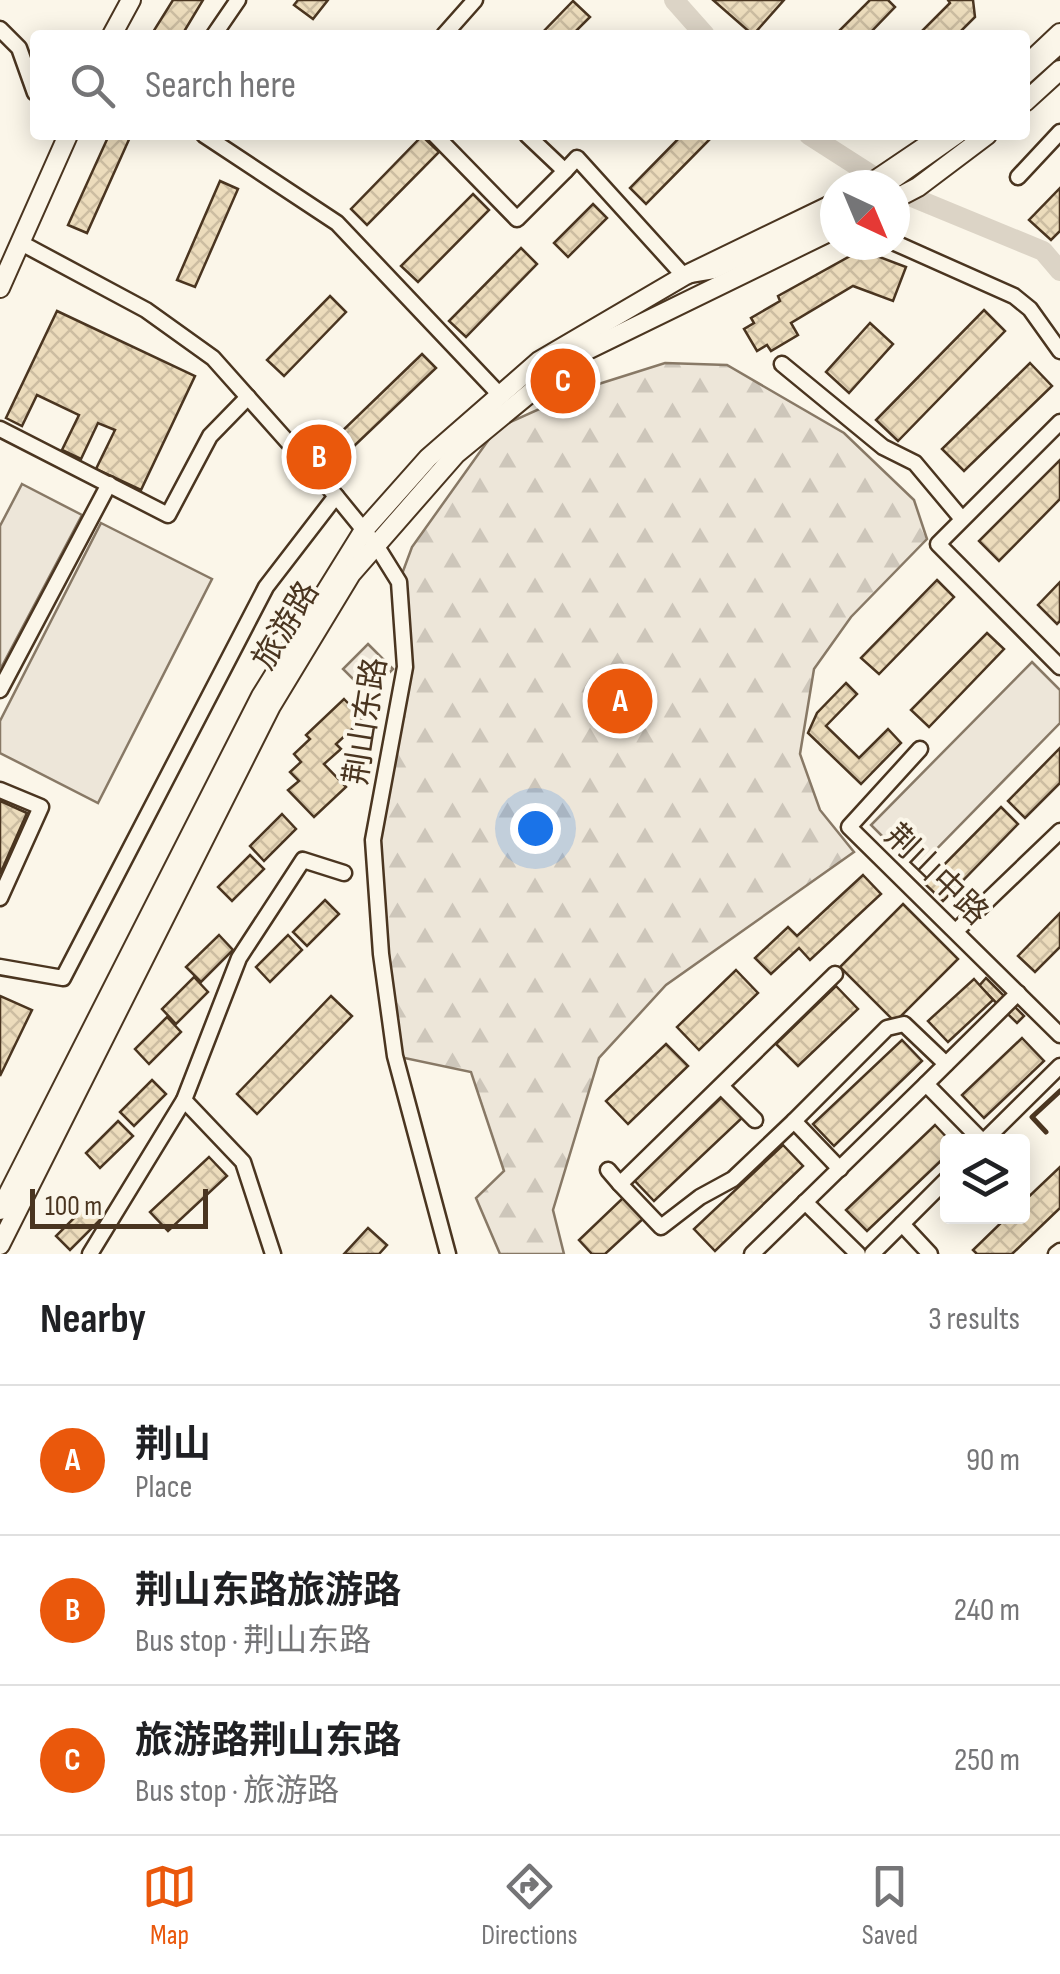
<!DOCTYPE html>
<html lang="en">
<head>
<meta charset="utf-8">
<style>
	body { margin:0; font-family:"Sofia Sans Condensed","Noto Sans SC",sans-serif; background:#f2f2f2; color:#202124 }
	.controls { position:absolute; right:30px; bottom:30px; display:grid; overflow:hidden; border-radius:10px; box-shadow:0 5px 25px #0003 }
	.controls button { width:90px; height:90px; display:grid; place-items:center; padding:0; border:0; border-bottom:2px solid #e0e0e0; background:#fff; color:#202124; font:50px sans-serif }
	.compass { position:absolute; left:820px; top:170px; width:90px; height:90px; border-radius:50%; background:#fff; box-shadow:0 5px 25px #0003; rotate:136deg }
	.scale { position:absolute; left:30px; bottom:25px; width:178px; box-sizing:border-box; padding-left:10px; border:5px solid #4a3520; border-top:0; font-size:28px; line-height:35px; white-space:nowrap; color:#4a3520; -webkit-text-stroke:8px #fbf6e9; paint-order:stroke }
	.you { position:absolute; left:535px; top:828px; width:35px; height:35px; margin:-25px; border:8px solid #fff; border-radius:50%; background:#1a73e8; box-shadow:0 0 0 15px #1a73e833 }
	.badge { display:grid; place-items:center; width:65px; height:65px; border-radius:50%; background:#ea580c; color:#fff; font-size:32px; font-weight:700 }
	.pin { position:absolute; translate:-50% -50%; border:5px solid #fff; box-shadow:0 2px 10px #0006 }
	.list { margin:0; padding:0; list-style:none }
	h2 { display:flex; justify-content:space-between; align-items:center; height:130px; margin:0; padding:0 40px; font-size:42px }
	h2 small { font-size:32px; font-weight:400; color:#757577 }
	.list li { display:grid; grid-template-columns:65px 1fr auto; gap:30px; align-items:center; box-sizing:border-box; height:150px; padding:0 40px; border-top:2px solid #e0e0e0 }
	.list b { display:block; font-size:38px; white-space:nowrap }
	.list p { margin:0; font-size:32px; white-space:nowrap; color:#757577 }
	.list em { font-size:32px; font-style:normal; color:#757577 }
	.icon { flex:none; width:55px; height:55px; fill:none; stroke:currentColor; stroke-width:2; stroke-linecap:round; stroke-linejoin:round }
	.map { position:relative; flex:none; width:1060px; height:1254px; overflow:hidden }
	.search { position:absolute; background:#fff; box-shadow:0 5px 25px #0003; left:30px; right:30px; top:30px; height:110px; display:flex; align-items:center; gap:25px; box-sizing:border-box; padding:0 35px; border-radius:10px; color:#757577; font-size:38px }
	.sheet { height:580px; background:#fff }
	nav { display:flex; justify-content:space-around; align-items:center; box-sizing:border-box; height:140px; border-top:2px solid #e0e0e0; background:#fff; font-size:28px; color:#757577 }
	nav a { display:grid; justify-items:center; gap:5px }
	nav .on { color:#ea580c }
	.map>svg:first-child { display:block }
</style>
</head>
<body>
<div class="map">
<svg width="1060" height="1254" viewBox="0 0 1060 1254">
	<defs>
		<pattern id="forest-firs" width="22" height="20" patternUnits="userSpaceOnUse" patternTransform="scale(2.5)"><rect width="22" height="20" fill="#ede6d9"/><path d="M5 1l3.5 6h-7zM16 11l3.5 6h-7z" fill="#cdc6ba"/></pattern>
		<pattern id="building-cross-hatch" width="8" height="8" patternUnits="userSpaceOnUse" patternTransform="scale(2.5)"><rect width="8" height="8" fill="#ecdcbc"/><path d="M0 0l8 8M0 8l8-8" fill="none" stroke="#ccbda1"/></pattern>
	</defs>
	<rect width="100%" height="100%" fill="#fbf6e9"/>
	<!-- forest -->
	<polygon fill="url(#forest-firs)" stroke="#887966" stroke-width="2.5" points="665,363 727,365 844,433 914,500 927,539 851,617 814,669 800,754 820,810 854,852 666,985 599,1058 553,1210 564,1254 500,1254 476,1198 504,1171 471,1072 395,1056 373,840 405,667 399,582 412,547 497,428 586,388"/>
	<!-- park -->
	<g fill="#ede6d9" stroke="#887966" stroke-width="2.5">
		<polygon points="22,484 82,515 0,670 0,526"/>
		<polygon points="101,523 212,579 98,803 0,753 0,721"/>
		<polygon points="368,644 393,669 368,694 343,669"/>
		<polygon points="1032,662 1060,690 1060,723 916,870 871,825"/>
	</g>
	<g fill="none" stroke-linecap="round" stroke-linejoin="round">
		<!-- river -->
		<g stroke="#dcd4c6" stroke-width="20">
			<polyline points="674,0 705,35"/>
			<polyline points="809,135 887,185"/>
			<polyline points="895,190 1043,251 1060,271"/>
		</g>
	</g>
	<!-- building -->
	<g fill="url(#building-cross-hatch)" stroke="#4a3520" stroke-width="2.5">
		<polygon points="173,0 203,0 182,35 158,35 153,32"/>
		<polygon points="298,0 328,0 313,19 294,5"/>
		<polygon points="713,0 784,0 753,35"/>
		<polygon points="870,0 888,0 895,7 868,35 835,35"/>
		<polygon points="948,0 973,0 975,17 957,35 918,35 950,3"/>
		<polygon points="573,1 590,17 572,35 540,35"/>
		<polygon points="109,135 131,135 87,233 68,225"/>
		<polygon points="682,135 714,135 646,204 630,188"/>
		<polygon points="422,136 439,152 367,225 351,209"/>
		<polygon points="220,181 238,189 195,287 177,280"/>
		<polygon points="1060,188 1060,231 1051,240 1029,220"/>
		<polygon points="473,194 489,210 418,282 401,266"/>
		<polygon points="593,204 607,218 568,257 554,243"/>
		<polygon points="521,248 537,264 466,337 449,321"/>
		<polygon points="861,250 906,267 893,301 853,286 791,323 798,335 771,351 767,345 757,351 744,329 754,323 751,318 780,301 778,296"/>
		<polygon points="330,296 346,312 284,376 267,360"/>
		<polygon points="984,310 1005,331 898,441 876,420"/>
		<polygon points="57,311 195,376 141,490 96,469 115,430 98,423 81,459 62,450 79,415 37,395 22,426 6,418"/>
		<polygon points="870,323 893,344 849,393 826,372"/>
		<polygon points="422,354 436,368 351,449 338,435"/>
		<polygon points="1030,363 1052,386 964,471 942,449"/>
		<polygon points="1060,460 1060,499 999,561 979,541"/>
		<polygon points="937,580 954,597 879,674 861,658"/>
		<polygon points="1060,582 1060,621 1057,624 1038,605"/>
		<polygon points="987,633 1004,649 929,727 911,710"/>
		<polygon points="846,683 857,694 826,726 859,758 888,729 901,743 861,784 808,733 817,713"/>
		<polygon points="344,699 363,719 336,744 341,749 324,764 346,787 314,817 288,790 299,781 290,772 301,762 294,754 310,739 306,735"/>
		<polygon points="1060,748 1060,783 1025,818 1008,801"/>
		<polygon points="0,801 27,813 0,874"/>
		<polygon points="1001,807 1018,824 943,901 925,884"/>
		<polygon points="282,814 296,829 264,861 250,846"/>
		<polygon points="250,855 264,869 232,901 218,887"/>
		<polygon points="863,875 881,894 810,960 799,948 771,974 755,958 788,927 797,936"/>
		<polygon points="325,900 339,914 307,946 293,932"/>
		<polygon points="903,904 958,959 895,1022 840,967"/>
		<polygon points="1060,913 1060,947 1035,972 1018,956"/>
		<polygon points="219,935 233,950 201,982 186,967"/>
		<polygon points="288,935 302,950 270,982 256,967"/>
		<polygon points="736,970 758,993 699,1050 677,1027"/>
		<polygon points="194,977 208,992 176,1024 162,1009"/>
		<polygon points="986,978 1024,1016 1017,1023 979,986"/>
		<polygon points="974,979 993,1000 948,1042 928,1021"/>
		<polygon points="836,986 858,1009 798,1066 776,1044"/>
		<polygon points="0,996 32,1010 0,1076"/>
		<polygon points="331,996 352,1016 257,1114 237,1094"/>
		<polygon points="167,1017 181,1032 149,1064 135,1049"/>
		<polygon points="1022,1038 1044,1061 984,1118 962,1095"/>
		<polygon points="902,1040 922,1061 834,1146 813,1124"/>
		<polygon points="666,1044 688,1066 628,1124 606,1101"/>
		<polygon points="152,1080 166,1094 134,1126 120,1112"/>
		<polygon points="723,1096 743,1117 654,1201 634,1180"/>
		<polygon points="118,1121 133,1136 100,1168 86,1153"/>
		<polygon points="935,1125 951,1142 948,1154 867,1231 846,1210"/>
		<polygon points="783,1145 803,1166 715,1251 694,1229"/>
		<polygon points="209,1157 227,1176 168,1231 150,1212"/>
		<polygon points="1060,1167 1060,1208 1012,1254 977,1254 973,1250 1008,1216 1022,1216 1022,1203"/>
		<polygon points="624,1197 644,1218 605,1254 592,1254 579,1240"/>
		<polygon points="88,1204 102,1218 70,1250 56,1236"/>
		<polygon points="368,1228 387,1245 379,1254 344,1254"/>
	</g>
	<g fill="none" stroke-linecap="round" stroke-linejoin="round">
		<!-- minor casing -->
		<g stroke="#4a3520" stroke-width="19">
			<g id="minor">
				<polyline points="0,29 19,48 35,93"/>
				<polyline points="214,35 238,0"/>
				<polyline points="444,35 475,0"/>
				<polyline points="1025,77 1060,46"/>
				<polyline points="204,135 337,223 499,394"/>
				<polyline points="435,135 517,219 565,171"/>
				<polyline points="527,135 565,171 577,158 684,276 714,271 835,214"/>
				<polyline points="1018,177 1060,132"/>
				<polyline points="888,185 959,135"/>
				<polyline points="895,243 1014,296 1030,309 1060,351"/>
				<polyline points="23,244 146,310 213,358 336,496 376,545 399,582 405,667 373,840 381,954 395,1056 448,1254"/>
				<polyline points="782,364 883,447 915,463 962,519"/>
				<polyline points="1060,422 938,544 1060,667"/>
				<polyline points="0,429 168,515 210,436 248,397"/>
				<polyline points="0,690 109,484"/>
				<polyline points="920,749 849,827 1060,1035"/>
				<polyline points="0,790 41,807 0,898"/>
				<polyline points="957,930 1060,831"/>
				<polyline points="0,967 63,978 266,587 336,496"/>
				<polyline points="722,1087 755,1120"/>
				<polyline points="184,1100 243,1162 273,1254"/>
				<polyline points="983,1142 926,1084 1018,993"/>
				<polyline points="983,1142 1060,1066"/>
				<polyline points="840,1169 794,1121 887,1028 904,1024 946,1064"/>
				<polyline points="608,1170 620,1184 835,974"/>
				<polyline points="620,1184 661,1227 700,1197 733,1179 794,1121"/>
				<polyline points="805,1202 858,1254"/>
				<polyline points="902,1224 930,1254"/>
				<polyline points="90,1254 184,1100 239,958 303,860 344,873"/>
				<polyline points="752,1254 926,1084"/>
				<polyline points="872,1254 948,1178"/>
				<polyline points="1056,1254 1060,1251"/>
			</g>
		</g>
		<!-- major casing -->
		<g stroke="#4a3520" stroke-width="22">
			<g id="major">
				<polyline points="112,35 131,0"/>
				<polyline points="1025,66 1060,33"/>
				<polyline points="1025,102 1060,70"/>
				<polyline points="868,185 942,135"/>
				<polyline points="895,199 918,187 987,135"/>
				<polyline points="0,288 68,135"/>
				<polyline points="0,1210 261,696 364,530 428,458 539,361 684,276 835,203"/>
				<polyline points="0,1245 271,706 351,574 456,454 575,356 835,229"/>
			</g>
		</g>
		<!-- minor -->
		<use href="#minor" stroke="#fbf6e9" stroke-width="14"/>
		<!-- major -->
		<use href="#major" stroke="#fbf6e9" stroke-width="18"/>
		<!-- wall -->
		<polyline stroke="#4a3520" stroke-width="5" points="1046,1132 1032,1117 1060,1091"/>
	</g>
	<g text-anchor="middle" stroke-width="8" stroke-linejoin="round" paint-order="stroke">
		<!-- street labels -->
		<g font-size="32" fill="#4a3520" stroke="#fbf6e9">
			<text transform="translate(285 625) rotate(-59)" y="11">旅游路</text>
			<text transform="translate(365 721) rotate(-81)" y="11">荆山东路</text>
			<text transform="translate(937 874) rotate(44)" y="11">荆山中路</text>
		</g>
	</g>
</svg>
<div class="controls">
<button><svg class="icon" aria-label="layers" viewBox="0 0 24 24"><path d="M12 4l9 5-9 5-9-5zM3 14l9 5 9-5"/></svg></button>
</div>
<svg class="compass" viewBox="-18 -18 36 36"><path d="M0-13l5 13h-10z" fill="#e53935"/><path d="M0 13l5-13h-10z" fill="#757577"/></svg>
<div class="scale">100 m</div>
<div class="you"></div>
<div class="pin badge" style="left:620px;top:701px">A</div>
<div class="pin badge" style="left:319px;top:457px">B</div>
<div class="pin badge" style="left:563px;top:381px">C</div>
<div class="search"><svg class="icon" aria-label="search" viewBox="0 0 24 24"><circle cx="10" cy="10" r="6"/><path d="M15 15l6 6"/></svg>Search here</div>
</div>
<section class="sheet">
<h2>Nearby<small>3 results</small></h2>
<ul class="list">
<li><span class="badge">A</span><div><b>荆山</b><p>Place</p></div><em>90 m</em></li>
<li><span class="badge">B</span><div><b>荆山东路旅游路</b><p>Bus stop · 荆山东路</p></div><em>240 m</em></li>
<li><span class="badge">C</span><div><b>旅游路荆山东路</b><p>Bus stop · 旅游路</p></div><em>250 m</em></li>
</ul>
</section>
<nav>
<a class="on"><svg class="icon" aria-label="map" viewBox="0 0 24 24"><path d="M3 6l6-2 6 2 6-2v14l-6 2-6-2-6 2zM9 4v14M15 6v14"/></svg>Map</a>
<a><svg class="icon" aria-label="directions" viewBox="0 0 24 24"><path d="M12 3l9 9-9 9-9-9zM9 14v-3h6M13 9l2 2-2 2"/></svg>Directions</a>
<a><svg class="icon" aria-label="saved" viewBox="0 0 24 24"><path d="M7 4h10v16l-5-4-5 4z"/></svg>Saved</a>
</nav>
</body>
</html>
